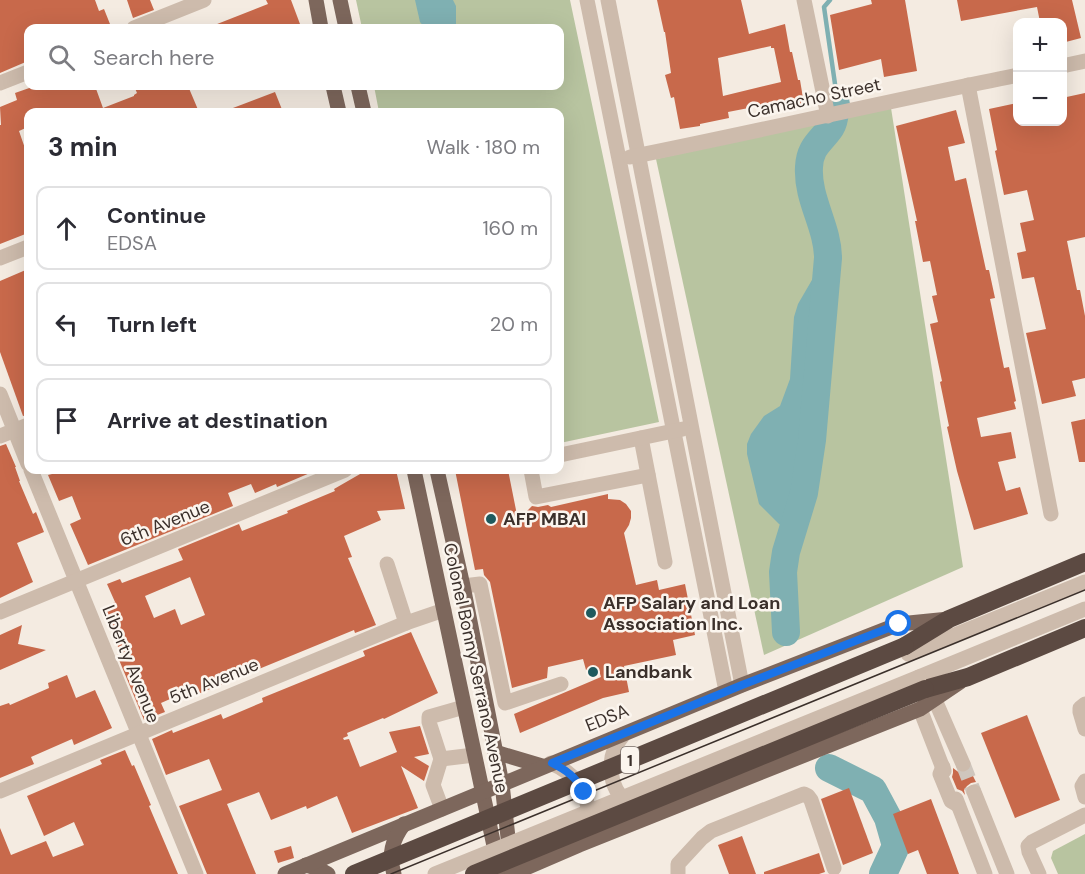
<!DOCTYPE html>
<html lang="en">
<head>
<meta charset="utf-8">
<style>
	body { margin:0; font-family:"DM Sans",sans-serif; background:#f7f7f7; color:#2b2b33 }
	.controls { position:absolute; right:18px; top:18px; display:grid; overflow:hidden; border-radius:12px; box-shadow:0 6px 24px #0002 }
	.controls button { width:54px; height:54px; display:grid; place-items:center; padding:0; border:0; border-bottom:2px solid #e1e1e2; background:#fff; color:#2b2b33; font:30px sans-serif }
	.stop { position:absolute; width:18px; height:18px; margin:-14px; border:4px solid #1a73e8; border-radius:50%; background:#fff }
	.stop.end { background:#1a73e8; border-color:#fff; box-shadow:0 2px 6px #0008 }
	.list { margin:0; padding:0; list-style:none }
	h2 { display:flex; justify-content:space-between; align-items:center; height:78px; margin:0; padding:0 24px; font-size:26px }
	h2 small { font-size:20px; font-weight:400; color:#7c7c81 }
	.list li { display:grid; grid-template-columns:39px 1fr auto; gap:18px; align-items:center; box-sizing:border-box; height:84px; margin:0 12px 12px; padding:0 12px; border:2px solid #e1e1e2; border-radius:12px }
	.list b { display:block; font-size:22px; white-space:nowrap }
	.list p { margin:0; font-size:20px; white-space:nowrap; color:#7c7c81 }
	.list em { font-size:20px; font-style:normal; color:#7c7c81 }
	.icon { flex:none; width:33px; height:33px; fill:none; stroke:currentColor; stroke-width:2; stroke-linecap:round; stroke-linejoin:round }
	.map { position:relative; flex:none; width:1085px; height:874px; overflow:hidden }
	.search { position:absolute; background:#fff; box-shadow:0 6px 24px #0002; left:24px; top:24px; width:540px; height:66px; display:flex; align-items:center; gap:15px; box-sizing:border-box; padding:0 21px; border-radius:12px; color:#7c7c81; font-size:22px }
	.panel { position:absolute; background:#fff; box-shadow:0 6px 24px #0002; left:24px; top:108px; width:540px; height:366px; border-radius:12px }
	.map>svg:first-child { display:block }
</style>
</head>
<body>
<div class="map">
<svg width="1085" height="874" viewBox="0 0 1085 874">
	<rect width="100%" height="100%" fill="#f4ebe1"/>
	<!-- green -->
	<g fill="#b8c4a0">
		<polygon points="356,0 570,0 659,422 560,443 560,112 379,112 374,86 560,86 560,28 362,28"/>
		<polygon points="891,108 963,567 764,655 656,159"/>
		<polygon points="1085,834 1085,874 1058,874 1051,858 1053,851"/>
	</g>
	<!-- water -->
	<g fill="#7fb0b2">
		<polygon points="415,0 453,0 456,6 456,28 425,28 420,22"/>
		<polygon points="824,264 808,443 799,500 792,524 786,528 779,524 759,504 747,454 747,444 751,434 764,416 780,406 790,379 794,317 798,304 816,273"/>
	</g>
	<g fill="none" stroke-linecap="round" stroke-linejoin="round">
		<!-- stream -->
		<polyline stroke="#7fb0b2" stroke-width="4.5" points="830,0 824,7 835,84 836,104"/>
		<!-- river -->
		<g stroke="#7fb0b2" stroke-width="28">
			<path d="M786,632l-3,-60 3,-20 18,-59 8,-53 16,-182c0,-31 -21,-59 -19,-91 1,-21 12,-25 22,-40 4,-6 4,-16 5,-23"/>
			<polyline points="829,768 873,790 888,818 896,846 883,874"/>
		</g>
	</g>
	<!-- building -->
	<g fill="#c8694b" fill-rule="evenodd">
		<polygon points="0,0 95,0 99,11 104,9 110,24 97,28 28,28 28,61 0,73"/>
		<polygon points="127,0 150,0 154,10 133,18"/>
		<polygon points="266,0 291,0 300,24 288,28 207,28 268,4"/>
		<path d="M657,0h84l8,34 36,-10 5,28h2l6,28h2l4,24 -28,5 -1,-6 -47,9 1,6 -29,6v2l-20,3 -6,-32 -3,1 -6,-23 6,-2 -6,-41h-1zM771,46v2h3l7,34 -58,14 -5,-38z"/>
		<polygon points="871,0 905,0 917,71 884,77 881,59 839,70 830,15 872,4"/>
		<polygon points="957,0 1072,0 1081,38 1062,43 1062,22 1040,22 1037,7 961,21"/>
		<polygon points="35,86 95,86 103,108 134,96 134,95 137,93 134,86 188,86 199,112 28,112 28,127 19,131 28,157 28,233 0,244 0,125 1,125 0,107 17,100 15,93"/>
		<polygon points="275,92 283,112 225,112 225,111"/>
		<polygon points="1085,93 1085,237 1067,241 1077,290 1080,290 1085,316 1085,378 1072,381 1076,396 1042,404 1026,333 1046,329 1034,277 1022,279 1017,253 1026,251 1020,223 1034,220 1027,190 1004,195 995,151 997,150 989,109 1017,103 1017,122 1062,122 1062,98"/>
		<polygon points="956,110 965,143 948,147 955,181 966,178 986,270 989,270 995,298 990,299 1004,368 1009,367 1016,401 1014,402 1016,409 977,418 981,437 1011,432 1016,458 998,462 1006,491 1020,487 1028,514 974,530 957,471 947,427 949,426 940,382 942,381 930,324 938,322 932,296 937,295 930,261 923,262 915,221 917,221 896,126"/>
		<polygon points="28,269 28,415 23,416 0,352 0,281"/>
		<polygon points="1085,419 1085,462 1079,462 1071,422"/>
		<polygon points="6,444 16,467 15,467 20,481 19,481 33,514 36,512 44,532 17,543 33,582 0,598 0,446"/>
		<polygon points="50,470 317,470 277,487 276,484 255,493 251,484 228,493 233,506 88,565 70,524 81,519 72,496 59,501 48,475 52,474"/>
		<path d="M367,470h29l9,39 -28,2 4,9 -37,16 8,21 -4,1 28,67 -21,8 -1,-3 -166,68 -2,-6 -25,11 4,9 -21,8 -27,-65 4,-1 -19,-46 13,-6 -8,-18 13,-5 2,4 61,-23 -5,-11 61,-25 3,7 46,-18 -1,-2 48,-20 -1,-2zM190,577l15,38 -24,10 -6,-16 -21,9 -9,-22z"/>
		<polygon points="455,470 508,470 518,520 532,506 538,507 548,505 551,507 608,494 608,499 620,500 626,504 631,511 631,518 629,525 624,533 636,585 657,580 659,590 685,584 695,635 673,640 676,655 624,666 629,692 603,698 520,733 514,714 601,677 598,667 586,670 583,659 548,667 547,678 512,688 490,582 484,575 483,569 475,570"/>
		<polygon points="22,625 18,644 46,650 0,670 0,635"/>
		<polygon points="411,632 438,693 384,719 383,718 347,733 348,736 343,738 344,740 349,739 360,767 397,752 389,732 420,726 429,754 414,757 429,766 424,781 401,766 418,808 352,833 337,796 307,809 306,806 271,820 259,792 227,804 256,874 207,874 179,806 222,790 209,759 166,775 152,739 172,730 173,733 221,714 223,719 263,702 262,698 365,656 363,651"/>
		<polygon points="67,675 76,698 95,690 112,728 74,745 72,739 31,757 34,764 0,778 0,706 9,703 10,705 49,688 48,683"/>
		<polygon points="1027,715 1060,800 1015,818 981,733"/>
		<polygon points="125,750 132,766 134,765 151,805 149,806 178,874 0,874 0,828 11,855 46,841 53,857 84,845 74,822 44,836 27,796 102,764 100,760"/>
		<polygon points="953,768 961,774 966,773 970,770 976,782 971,783 967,786 964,790 965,795 962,791 957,789 952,777 953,773"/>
		<polygon points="849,788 873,853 843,865 821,799"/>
		<polygon points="931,799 951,852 959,874 927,874 918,850 908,854 893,814"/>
		<polygon points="742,836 756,874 729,874 718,845"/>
		<polygon points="291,846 294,858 278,863 274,851"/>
		<polygon points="819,853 825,872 819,874 764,874 764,872"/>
	</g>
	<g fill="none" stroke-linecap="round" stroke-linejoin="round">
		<!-- minor-tunnel -->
		<polyline stroke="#cfc6bd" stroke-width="15" stroke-dasharray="15 8" stroke-linecap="butt" points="963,764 974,792"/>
		<!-- minor -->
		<g stroke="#cdbbac" stroke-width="15">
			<polyline points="587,0 726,691"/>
			<polyline points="608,0 742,685"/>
			<polyline points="804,0 828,116"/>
			<polyline points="134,28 204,0"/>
			<polyline points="1062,66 1085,61"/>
			<polyline points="0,83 28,72"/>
			<polyline points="968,85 1051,514"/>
			<path d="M630,157c130,-26 258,-56 388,-82"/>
			<polyline points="0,258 28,247"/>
			<polyline points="0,394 28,464"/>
			<polyline points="0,436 28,425"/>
			<polyline points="641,438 665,562"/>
			<polyline points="560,455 683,429"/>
			<polyline points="31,470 196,874"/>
			<polyline points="531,470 536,497 648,475"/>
			<polyline points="387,564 406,623"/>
			<polyline points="463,586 480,584 505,703 561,684"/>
			<polyline points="0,612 345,470"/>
			<polyline points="908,654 1085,582"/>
			<polyline points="919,677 1085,609"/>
			<polyline points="935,700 963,764"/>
			<polyline points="1085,704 1080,708 1080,712 1085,729"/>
			<polyline points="920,709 944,771"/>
			<path d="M624,734c-19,22 -17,53 5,71"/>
			<polyline points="441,759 474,755"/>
			<path d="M551,763c26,11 40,32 37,60"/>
			<polyline points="943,767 940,774 951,801 958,805"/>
			<polyline points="1085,781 1082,786 1085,797"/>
			<polyline points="0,791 406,623 444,610"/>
			<polyline points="974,792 1007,874"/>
			<polyline points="956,799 985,874"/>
			<polyline points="442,809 433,785 441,759 429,722 429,717 464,707"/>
			<polyline points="678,874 678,864 702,838 711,831 804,794 808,796 811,800 834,868"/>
			<polyline points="1039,874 1029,852 1028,846 1032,842 1085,815"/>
		</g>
		<!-- major -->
		<g stroke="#7d675c" stroke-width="15">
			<polyline points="316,0 321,28"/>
			<polyline points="340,0 346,28"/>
			<polyline points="333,86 339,112"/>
			<polyline points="358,86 364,112"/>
			<polyline points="414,470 500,874"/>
			<polyline points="437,470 463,586 502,784 510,855"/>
			<polyline points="495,752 542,766"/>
			<polyline points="306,865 319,869 328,874"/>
			<polyline points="285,874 742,685 899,624 949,619"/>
			<path d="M394,874c-6,-19 -2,-34 10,-50"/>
			<polyline points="512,874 579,845 920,709 960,682"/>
		</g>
		<!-- highway -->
		<g stroke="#5c4a42" stroke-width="18">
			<polyline points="905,646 949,619 1085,562"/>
			<polyline points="925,689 968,677 1085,628"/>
		</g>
		<!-- tram -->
		<polyline stroke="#3b302b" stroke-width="1.5" points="391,874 1085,590"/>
		<!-- minor-bridge -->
		<polyline stroke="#cdbbac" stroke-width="15" points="435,874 919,677"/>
		<!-- highway-bridge -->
		<g stroke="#5c4a42" stroke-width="18">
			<polyline points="354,874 905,646"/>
			<polyline points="474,874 925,689"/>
		</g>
	</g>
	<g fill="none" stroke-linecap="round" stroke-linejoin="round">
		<!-- route -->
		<path stroke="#1a73e8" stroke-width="8" d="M584,792c-8,-15 -18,-22 -32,-29l190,-78 157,-61"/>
	</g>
	<!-- markers -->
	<g fill="#1f5a5e" stroke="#fbf5ee" stroke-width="2">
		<circle cx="491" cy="519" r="6"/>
		<circle cx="591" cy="613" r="6"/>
		<circle cx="593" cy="672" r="6"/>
	</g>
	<g text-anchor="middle" stroke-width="5" stroke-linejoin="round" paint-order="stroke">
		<!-- shield labels -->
		<rect fill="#fbf5ee" stroke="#756b66" stroke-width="1.5" x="621" y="747" width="18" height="26" rx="4.5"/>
		<g font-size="16" font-weight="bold" fill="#3b302b">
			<text x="630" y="766">1</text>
		</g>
		<!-- street labels -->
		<g font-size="18" fill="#3b302b" stroke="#fbf5ee">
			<text transform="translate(814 98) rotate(-12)" y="6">Camacho Street</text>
			<text transform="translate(165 523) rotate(-22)" y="6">6th Avenue</text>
			<text transform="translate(131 664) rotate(68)" y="6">Liberty Avenue</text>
			<text transform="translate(476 668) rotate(78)" y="6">Colonel Bonny Serrano Avenue</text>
			<text transform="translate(214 681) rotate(-22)" y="6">5th Avenue</text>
			<text transform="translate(607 718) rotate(-22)" y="6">EDSA</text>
		</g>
		<!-- poi labels -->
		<g font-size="18" font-weight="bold" fill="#3b302b" stroke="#fbf5ee" text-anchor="start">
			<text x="503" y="525">AFP MBAI</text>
			<text x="603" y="609">AFP Salary and Loan<tspan x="603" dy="21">Association Inc.</tspan></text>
			<text x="605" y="678">Landbank</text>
		</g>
	</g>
</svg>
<div class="controls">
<button>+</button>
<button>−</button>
</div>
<div class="stop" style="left:899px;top:624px"></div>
<div class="stop end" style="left:584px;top:792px"></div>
<div class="search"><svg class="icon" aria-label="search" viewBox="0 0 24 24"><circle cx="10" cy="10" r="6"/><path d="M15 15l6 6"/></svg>Search here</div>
<section class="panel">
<h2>3 min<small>Walk · 180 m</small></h2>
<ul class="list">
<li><svg class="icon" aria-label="ahead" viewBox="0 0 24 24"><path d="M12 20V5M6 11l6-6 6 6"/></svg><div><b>Continue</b><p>EDSA</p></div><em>160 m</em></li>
<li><svg class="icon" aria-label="left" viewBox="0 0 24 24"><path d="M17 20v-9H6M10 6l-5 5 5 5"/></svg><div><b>Turn left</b></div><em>20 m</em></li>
<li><svg class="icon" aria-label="arrive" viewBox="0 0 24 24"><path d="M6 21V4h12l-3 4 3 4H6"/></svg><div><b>Arrive at destination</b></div></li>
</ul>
</section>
</div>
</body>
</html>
